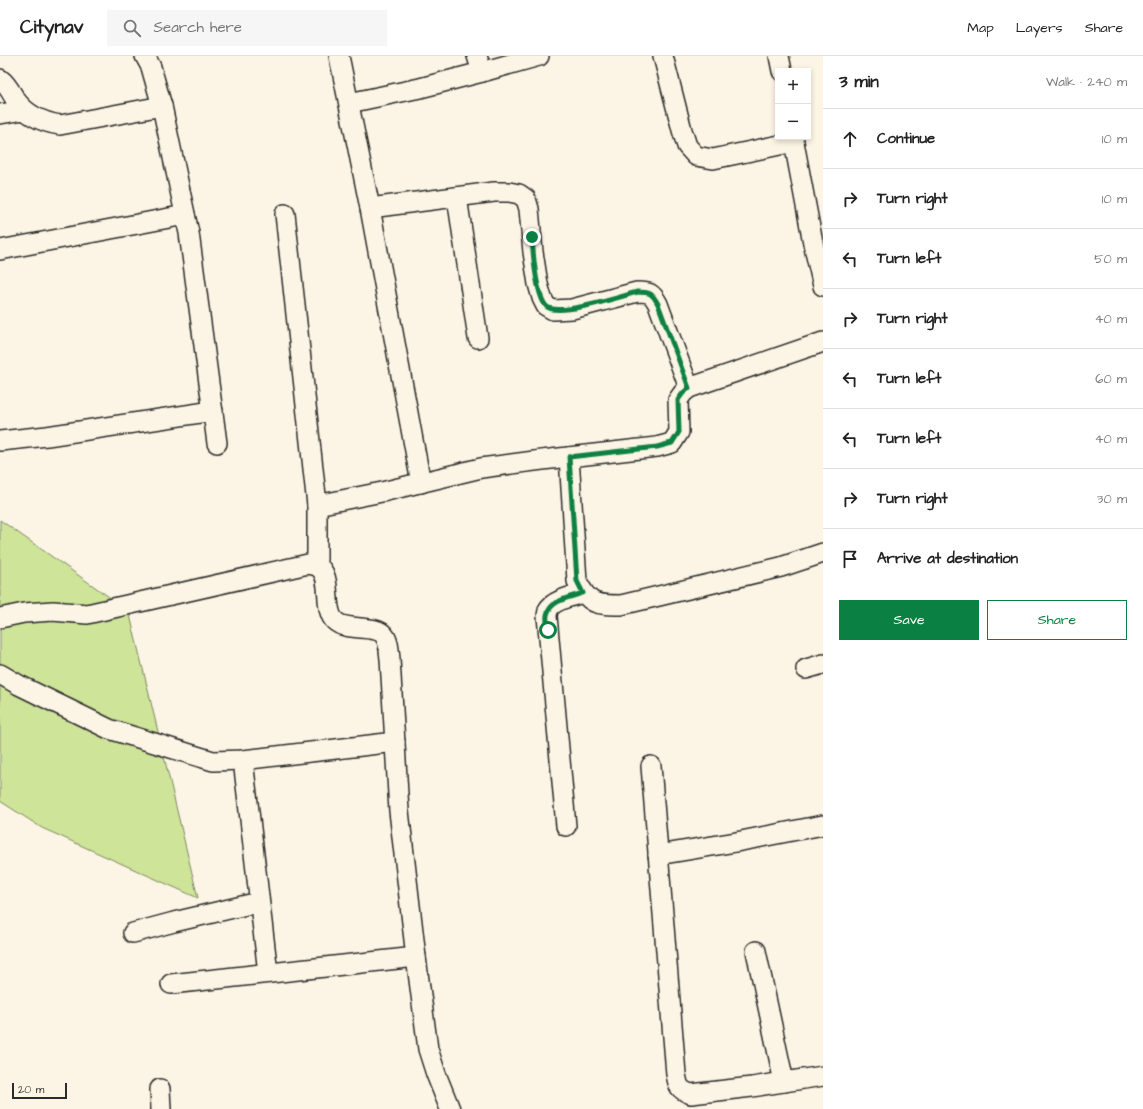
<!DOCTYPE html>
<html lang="en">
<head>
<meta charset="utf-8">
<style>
	body { margin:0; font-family:"Architects Daughter",sans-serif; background:#f6f6f6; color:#222 }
	.controls { position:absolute; right:12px; top:12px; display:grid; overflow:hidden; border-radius:0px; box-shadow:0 2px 6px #0003 }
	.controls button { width:36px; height:36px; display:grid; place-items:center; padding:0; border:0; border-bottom:1px solid #e0e0e0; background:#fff; color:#222; font:20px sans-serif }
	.scale { position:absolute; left:12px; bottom:10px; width:55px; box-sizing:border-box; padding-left:4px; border:2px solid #2b2b2b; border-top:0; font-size:11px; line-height:14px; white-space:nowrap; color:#2b2b2b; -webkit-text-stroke:3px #fcf5e5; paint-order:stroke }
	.stop { position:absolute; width:12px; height:12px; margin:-9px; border:3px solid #0b8043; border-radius:50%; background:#fff }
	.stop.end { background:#0b8043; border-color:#fff; box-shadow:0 1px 4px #0008 }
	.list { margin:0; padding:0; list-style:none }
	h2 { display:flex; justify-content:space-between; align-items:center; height:52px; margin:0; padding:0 16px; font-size:17px }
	h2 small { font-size:13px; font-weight:400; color:#767676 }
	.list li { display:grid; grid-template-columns:26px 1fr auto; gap:12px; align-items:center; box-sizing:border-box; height:60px; padding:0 16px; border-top:1px solid #e0e0e0 }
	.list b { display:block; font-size:15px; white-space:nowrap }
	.list em { font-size:13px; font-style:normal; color:#767676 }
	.actions { display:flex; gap:8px; padding:12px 16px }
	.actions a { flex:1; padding:9px 0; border:1px solid #0b8043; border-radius:0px; text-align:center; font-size:14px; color:#0b8043 }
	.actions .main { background:#0b8043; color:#fff }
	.icon { flex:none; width:22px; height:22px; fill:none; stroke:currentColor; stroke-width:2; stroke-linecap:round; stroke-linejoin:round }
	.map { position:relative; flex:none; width:823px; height:1053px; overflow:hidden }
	header { display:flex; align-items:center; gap:24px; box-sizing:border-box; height:56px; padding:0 20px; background:#fff; border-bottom:1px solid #e0e0e0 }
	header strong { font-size:19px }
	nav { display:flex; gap:22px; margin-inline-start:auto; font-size:14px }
	.search { width:280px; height:36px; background:#f6f6f6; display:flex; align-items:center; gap:10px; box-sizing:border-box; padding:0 14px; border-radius:0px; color:#767676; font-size:15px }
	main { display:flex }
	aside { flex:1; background:#fff }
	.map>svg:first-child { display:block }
</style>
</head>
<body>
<header>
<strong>Citynav</strong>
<div class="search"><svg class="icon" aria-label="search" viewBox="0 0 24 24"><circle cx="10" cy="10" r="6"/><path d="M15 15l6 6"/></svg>Search here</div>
<nav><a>Map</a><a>Layers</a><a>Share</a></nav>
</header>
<main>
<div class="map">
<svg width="823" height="1053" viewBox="0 0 823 1053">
	<rect width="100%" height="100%" fill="#fcf5e5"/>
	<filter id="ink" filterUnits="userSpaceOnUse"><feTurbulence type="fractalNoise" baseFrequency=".025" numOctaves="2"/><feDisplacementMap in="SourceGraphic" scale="8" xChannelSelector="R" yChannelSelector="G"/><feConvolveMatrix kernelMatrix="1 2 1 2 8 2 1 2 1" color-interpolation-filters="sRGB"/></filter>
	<g filter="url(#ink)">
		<!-- green -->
		<polygon fill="#cee499" stroke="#7c8862" points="0,464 129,555 198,842 42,772 0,745"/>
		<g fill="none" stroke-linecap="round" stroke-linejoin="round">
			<!-- minor casing -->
			<g stroke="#2b2b2b" stroke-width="22">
				<g id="minor">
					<polyline points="145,0 151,11 162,50 189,177 217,387"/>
					<polyline points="339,0 370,152 421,427"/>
					<polyline points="477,0 482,16"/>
					<polyline points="663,0 682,74 687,90 696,100 713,103 794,86"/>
					<polyline points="779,0 782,15"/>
					<path d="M0,23c7,5 11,13 15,20 11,16 26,23 45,26l102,-19"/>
					<polyline points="349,47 420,32 482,16 539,0"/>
					<polyline points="0,58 24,54"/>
					<polyline points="793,81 813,187 823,230"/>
					<polyline points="457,141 478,282"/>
					<path d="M370,152l124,-16h15l10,2 7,5 3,10 4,43 5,32 4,14 4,8 7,4 19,-1 65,-17c13,0 15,1 21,12l31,84"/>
					<polyline points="285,158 317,449 317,510"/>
					<polyline points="0,194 185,159"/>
					<polyline points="0,385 47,380 213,355"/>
					<path d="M569,401l8,124c12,24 19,24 44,24l160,-38 42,-14"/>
					<polyline points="317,449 382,436 481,412 542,404 657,391 672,387 679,376 678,344 683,337 689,332 823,286"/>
					<path d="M0,562l24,-5 29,-2 34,3 221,-50c3,1 7,1 9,2 17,9 5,43 18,55 11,11 41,3 49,14 5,6 5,16 6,24l9,152 17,146 12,92 8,25 14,35"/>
					<polyline points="806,613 823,608"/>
					<polyline points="0,618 19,629 109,673 213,705 243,704 395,686"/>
					<polyline points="243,704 268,917"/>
					<path d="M651,710l25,308c2,12 3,16 15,20l61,-7 71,-11"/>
					<path d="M566,770l-19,-210c0,-2 1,-4 1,-6 5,-10 25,-14 35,-17"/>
					<polyline points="658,799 736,786 823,769"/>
					<polyline points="133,877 174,866 259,846"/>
					<polyline points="756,895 784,1026"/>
					<polyline points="171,928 416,901"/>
					<polyline points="160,1033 161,1053"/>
				</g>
			</g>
			<!-- minor -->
			<use href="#minor" stroke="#fcf5e5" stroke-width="19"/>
		</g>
	</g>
	<g fill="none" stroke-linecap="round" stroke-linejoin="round" filter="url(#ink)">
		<!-- route -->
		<path stroke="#0b8043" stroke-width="5" d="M532,181c1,16 4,57 14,69 11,12 76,-10 91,-14 13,0 15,1 21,12l31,84 -6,5 -5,7 1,32 -7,11 -15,4 -88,10 8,124 6,12c-12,4 -33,7 -36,22 -1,5 1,10 1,15"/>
	</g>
</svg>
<div class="controls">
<button>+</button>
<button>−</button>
</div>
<div class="scale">20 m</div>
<div class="stop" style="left:548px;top:574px"></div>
<div class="stop end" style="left:532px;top:181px"></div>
</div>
<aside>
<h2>3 min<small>Walk · 240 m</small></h2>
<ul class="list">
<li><svg class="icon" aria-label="ahead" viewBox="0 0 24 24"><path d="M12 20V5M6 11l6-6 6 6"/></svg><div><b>Continue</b></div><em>10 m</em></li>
<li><svg class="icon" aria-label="right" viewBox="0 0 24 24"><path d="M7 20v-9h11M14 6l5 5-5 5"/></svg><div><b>Turn right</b></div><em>10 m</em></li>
<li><svg class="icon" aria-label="left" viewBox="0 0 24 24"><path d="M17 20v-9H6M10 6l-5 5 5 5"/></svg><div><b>Turn left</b></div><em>50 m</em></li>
<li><svg class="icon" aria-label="right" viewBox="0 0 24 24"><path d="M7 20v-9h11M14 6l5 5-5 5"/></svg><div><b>Turn right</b></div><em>40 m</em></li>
<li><svg class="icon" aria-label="left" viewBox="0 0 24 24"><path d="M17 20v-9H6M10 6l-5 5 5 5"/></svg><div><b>Turn left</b></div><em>60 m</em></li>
<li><svg class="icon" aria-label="left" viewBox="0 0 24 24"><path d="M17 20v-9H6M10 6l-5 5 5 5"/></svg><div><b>Turn left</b></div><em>40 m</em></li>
<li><svg class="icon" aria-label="right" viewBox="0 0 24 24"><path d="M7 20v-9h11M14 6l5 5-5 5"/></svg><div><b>Turn right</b></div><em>30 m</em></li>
<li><svg class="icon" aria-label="arrive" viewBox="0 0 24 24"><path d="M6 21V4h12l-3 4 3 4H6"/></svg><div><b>Arrive at destination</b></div></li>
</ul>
<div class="actions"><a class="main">Save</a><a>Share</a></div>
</aside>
</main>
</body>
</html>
